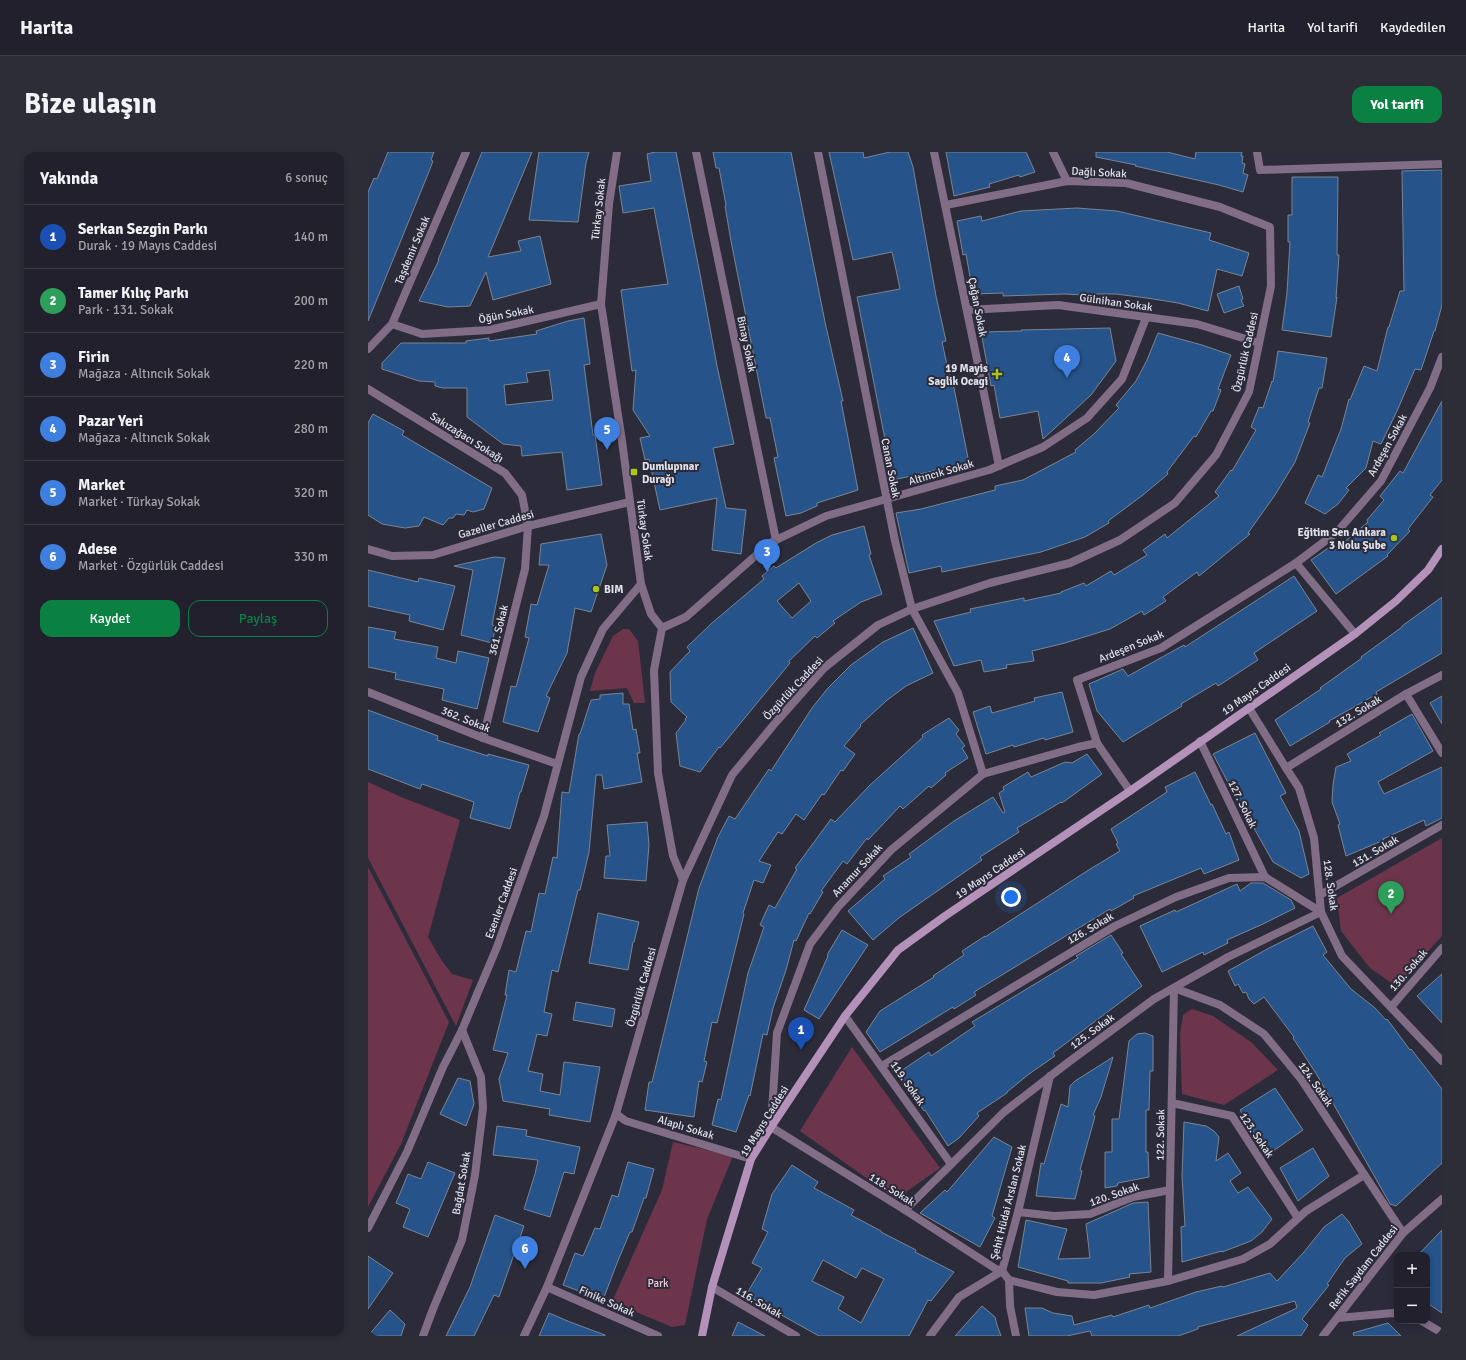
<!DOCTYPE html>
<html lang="tr">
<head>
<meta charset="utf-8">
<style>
	body { margin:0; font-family:Signika,sans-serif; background:#2d2d38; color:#f1f3f6 }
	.controls { position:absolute; right:12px; bottom:12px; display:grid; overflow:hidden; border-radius:8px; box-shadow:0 2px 6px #0003 }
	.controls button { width:36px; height:36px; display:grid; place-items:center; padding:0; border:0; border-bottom:1px solid #3e3e48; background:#21202c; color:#f1f3f6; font:20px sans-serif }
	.you { position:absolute; left:643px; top:745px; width:14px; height:14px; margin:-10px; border:3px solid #fff; border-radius:50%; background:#1a73e8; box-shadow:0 0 0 6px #1a73e833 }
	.badge { display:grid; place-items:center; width:26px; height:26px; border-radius:50%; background:#0b8043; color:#fff; font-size:13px; font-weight:700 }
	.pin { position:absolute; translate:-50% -33px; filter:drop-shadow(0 1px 2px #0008) }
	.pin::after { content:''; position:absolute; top:21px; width:14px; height:12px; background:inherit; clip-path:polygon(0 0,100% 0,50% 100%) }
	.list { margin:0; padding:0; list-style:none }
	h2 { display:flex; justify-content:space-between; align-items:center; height:52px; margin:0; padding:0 16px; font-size:17px }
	h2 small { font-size:13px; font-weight:400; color:#a2a3a9 }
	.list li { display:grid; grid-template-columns:26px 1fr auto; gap:12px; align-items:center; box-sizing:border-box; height:64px; padding:0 16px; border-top:1px solid #3e3e48 }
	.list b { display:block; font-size:15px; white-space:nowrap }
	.list p { margin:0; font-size:13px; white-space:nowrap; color:#a2a3a9 }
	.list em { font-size:13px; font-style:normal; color:#a2a3a9 }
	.actions { display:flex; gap:8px; padding:12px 16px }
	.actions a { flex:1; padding:9px 0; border:1px solid #0b8043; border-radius:12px; text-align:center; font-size:14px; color:#0b8043 }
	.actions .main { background:#0b8043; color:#fff }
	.map { position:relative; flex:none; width:1074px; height:1184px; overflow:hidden; border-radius:12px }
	header { display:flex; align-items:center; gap:24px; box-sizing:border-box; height:56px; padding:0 20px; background:#21202c; border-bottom:1px solid #3e3e48 }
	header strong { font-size:19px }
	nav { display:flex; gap:22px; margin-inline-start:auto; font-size:14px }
	.intro { display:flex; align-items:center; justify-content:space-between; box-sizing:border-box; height:96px; padding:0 24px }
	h1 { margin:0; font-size:28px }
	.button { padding:10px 18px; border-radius:12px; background:#0b8043; color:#fff; font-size:14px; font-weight:700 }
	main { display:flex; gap:24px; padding:0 24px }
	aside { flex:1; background:#21202c; border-radius:12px; box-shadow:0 2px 6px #0003 }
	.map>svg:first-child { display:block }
</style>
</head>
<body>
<header>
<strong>Harita</strong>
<nav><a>Harita</a><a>Yol tarifi</a><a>Kaydedilen</a></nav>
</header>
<div class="intro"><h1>Bize ulaşın</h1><a class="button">Yol tarifi</a></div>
<main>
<aside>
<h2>Yakında<small>6 sonuç</small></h2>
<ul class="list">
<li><span class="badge" style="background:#1a4fb4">1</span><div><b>Serkan Sezgin Parkı</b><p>Durak · 19 Mayıs Caddesi</p></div><em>140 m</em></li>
<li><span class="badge" style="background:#2e9e5b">2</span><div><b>Tamer Kılıç Parkı</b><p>Park · 131. Sokak</p></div><em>200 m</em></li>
<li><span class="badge" style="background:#3f7fe0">3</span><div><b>Firin</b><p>Mağaza · Altıncık Sokak</p></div><em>220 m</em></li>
<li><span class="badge" style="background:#3f7fe0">4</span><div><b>Pazar Yeri</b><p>Mağaza · Altıncık Sokak</p></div><em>280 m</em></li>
<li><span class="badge" style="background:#3f7fe0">5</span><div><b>Market</b><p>Market · Türkay Sokak</p></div><em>320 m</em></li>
<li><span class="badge" style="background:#3f7fe0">6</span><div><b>Adese</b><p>Market · Özgürlük Caddesi</p></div><em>330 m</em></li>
</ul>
<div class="actions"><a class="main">Kaydet</a><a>Paylaş</a></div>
</aside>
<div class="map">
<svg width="1074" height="1184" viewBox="0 0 1074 1184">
	<rect width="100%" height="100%" fill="#2c2b3a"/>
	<!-- green -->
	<g fill="#6d354c">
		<polygon points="255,477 261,477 270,489 277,551 266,551 259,536 222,539 227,521 245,484"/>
		<polygon points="0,630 33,645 92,668 60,785 74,809 84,822 105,828 88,874 0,706"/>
		<polygon points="1074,686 1074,784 1028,834 1002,816 973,779 969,746"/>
		<polygon points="0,715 81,870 33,992 0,1055"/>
		<polygon points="824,857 845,864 883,890 910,918 856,953 814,942 812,882 815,863"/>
		<polygon points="484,895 572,1016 528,1047 432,979"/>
		<polygon points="305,990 365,1004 339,1067 317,1173 304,1175 244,1150 294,1038"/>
	</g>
	<!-- building -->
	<g fill="#265389" stroke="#798595" fill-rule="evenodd">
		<polygon points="20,0 66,0 63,8 65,9 60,22 0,169 0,40 6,26 9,27"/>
		<polygon points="114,0 164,0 120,105 153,99 150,89 172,84 183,132 125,148 118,120 102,154 80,155 51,149 71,108 70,108"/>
		<polygon points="171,0 221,0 218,11 210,70 161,68"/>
		<polygon points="287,0 308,0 332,122 349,214 366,292 345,296 358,356 378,358 373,402 344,398 349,346 292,358 281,307 277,308 272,286 282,284 265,258 268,218 264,219 253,138 300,132 286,56 255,61 251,34 283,29 279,2"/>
		<polygon points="345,0 423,0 457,170 475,249 473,249 490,338 449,351 449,354 433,361 418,364 406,306 410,305 402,266 398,266 363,89 357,54 358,53 351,16 348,16"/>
		<polygon points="461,0 495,0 496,6 522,0 540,0 545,15 568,144 578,189 574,190 583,231 585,231 601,311 525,328 489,145 532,137 527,113 524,100 485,108"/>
		<polygon points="578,0 658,0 667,20 652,25 651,23 621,32 622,35 586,44"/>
		<polygon points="728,0 799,0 827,7 828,0 874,0 873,4 875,4 874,11 877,12 875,21 880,23 875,40 851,33 767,14 768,13 728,5"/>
		<polygon points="1074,18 1074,153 1067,179 1066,179 1053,218 1047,217 1029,259 1013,292 1005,289 998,316 978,336 981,338 970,352 957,362 937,351 950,323 954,325 973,277 981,247 982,248 996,214 1009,219 1020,175 1021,175 1032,139 1036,139 1034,19"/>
		<polygon points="924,25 970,25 969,103 971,103 968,146 969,145 963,185 914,178 919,141 922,90 920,90 920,63 924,63"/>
		<polygon points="709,56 749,59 843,81 841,88 881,101 874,124 849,117 840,159 810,151 779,146 748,142 717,142 717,143 696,142 635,144 635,141 605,142 598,102 595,103 589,69 613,64 614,69 653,59"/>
		<polygon points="871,134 875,147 873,148 876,154 856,161 849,142"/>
		<path d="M216,166l6,46 -6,1 9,70h2l7,50 -35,5 -5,-38 -40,4 -1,-10 -18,-2 -36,-27v-29h-24l-8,-2v-4l-16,-1 -37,-12v-6l19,-20h65v-2l23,-3v3l48,-7 -1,-3 32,-10zM181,218l4,30 -47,5 -2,-20 24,-3 -2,-9z"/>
		<polygon points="742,176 748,209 723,243 675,287 670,259 632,266 626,233 623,234 613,180 654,179 653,178"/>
		<polygon points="790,181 834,193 863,203 850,237 853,238 845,259 843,259 828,285 826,284 799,320 800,322 775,343 740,369 741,371 717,385 673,400 574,420 573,414 541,421 528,361 553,357 627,338 627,334 655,328 708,300 707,298 726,282 751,256 748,253 768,229 779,208"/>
		<polygon points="910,199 959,206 954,236 951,236 940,270 942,271 927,310 907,343 880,381 882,382 831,424 829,420 795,445 798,449 776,463 774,459 742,477 697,491 664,499 666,509 638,513 639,516 616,520 613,508 586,514 566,469 603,460 602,457 656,446 656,449 693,441 693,440 716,431 718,434 743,419 746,423 779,403 775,398 797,382 799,386 851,344 847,340 863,318 864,319 888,278 883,275 891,255 895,256 904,229 905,230"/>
		<polygon points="1074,249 1074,328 1062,343 1065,345 1040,377 1042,379 1019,403 1020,404 968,442 943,408 966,392 969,396 1000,370 999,368 1016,348 1012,344 1032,319 1035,321"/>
		<polygon points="5,262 36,279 34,283 124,336 116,357 105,360 99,358 96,363 88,362 85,366 81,366 75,373 56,365 51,374 37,376 14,372 0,363 0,271"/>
		<path d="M496,374l7,28 -2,1 13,39 -21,8 -28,19 2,2 -18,15 -2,-2 -26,25 1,2 -70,85 -1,-1 -19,25 -20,-6 -4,-33 10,-13 -1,-1 2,-2 -16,-15 -1,-30 20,-21 -3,-4 25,-24 52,-44 -2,-3 12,-10 2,2 40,-25 16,-8zM431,431l12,18 -19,17 -15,-17z"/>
		<polygon points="233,382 239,413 223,460 207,456 199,501 178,544 182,546 170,580 135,570 143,534 148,535 161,486 157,485 163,452 169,453 181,413 171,413 173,392"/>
		<polygon points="126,405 137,406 124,473 128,474 124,491 93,483 105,418 86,414"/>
		<polygon points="0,418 50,430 51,426 87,434 75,478 41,469 42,463 0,454"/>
		<polygon points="926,424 949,459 886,501 890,508 850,534 848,531 813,552 814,554 755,590 729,559 721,532 755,517 760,524 816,493 817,495"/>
		<polygon points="1074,445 1074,501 1008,540 1009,542 961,569 962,570 922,594 907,568 953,537 952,536 994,506 993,505 1034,475 1034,474"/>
		<polygon points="0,475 28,480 26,487 70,495 68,506 88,511 90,499 121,506 109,557 74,548 76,537 27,527 28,521 0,515"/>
		<polygon points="545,476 565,521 538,534 518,549 492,573 493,574 476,594 487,602 475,619 473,618 456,643 454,642 436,668 428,662 414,682 410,680 391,709 403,713 395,731 386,728 375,761 376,762 349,871 344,870 336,909 339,910 334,930 331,929 326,965 277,958 281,930 284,930 331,736 350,685 361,664 367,667 401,617 403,619 444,556 460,536 483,513 515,490"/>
		<polygon points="694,540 705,580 677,588 676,586 646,595 645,593 618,602 605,560 622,554 624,561 667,549 666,546"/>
		<polygon points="255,541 255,552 261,552 265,578 268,577 272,601 269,601 274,630 236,637 234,623 228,623 221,700 212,738 210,738 190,820 184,818 176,860 184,862 179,884 169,882 160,919 175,922 172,939 192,943 196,910 232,915 222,970 181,963 182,957 135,949 131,927 140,901 125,898 139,843 137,843 141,818 148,820 158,779 163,780 171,741 177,742 185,705 189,706 194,640 201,641 211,582 212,582 223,548 232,547 232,543"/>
		<polygon points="1074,544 1074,572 1062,551"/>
		<polygon points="0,558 70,584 69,588 120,604 120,602 161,613 153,640 152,640 142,677 102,666 106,650 54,632 52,637 0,617"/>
		<polygon points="1044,562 1065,599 1010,630 1016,642 1074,615 1074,666 1058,674 1056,668 1015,687 1016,688 978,704 970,673 972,672 964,650 965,633 968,615 983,609 979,602 1013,583 1011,581"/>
		<polygon points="581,566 591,578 588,582 597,594 594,596 600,606 577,621 578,623 563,636 561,634 535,657 532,654 500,688 499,686 479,712 475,709 453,739 455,740 442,762 441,761 428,789 426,788 418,818 405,856 399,883 395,882 382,944 381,943 368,980 344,973 350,947 353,948 380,821 396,775 392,773 401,753 407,756 429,717 427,716 463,667 467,670 501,634 555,585 554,583"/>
		<polygon points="887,581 918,641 912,644 931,679 941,722 933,726 905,710 878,662 877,663 845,602"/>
		<polygon points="719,602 734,622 694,651 693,650 649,676 651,680 612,705 614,708 532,765 505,788 480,759 517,727 515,724 543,705 541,702 586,669 625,645 635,661 637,660 631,641 636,638 635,635 660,620 663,625 697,610 704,611"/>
		<polygon points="827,620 843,653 844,652 858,682 861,680 871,708 836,722 833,716 765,744 766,746 743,759 742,757 606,840 608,843 586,857 585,855 512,900 498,880 512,859 566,825 565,824 596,803 594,799 617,784 617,785 719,719 752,699 748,692 750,691 743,677 799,640 797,635"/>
		<polygon points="279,670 281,693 278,729 236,726 238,704 242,704 239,673"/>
		<polygon points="883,731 895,731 923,748 927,756 895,772 859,788 860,791 836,803 835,800 794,820 772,774 807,758 808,760 869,732 872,739"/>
		<polygon points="230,761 271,770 266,790 265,790 260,818 221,811"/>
		<polygon points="945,774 959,800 955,803 983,837 1007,856 1018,868 1019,867 1042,898 1043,897 1074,937 1074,1011 1028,1054 1022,1052 1021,1050 949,923 925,886 926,885 896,845 886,852 881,847 878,840 875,841 870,832 867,834 860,819 901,796"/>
		<polygon points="474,778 500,793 451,867 436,858 460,804 459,803"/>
		<polygon points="743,783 755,801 753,802 774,834 685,901 687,904 661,922 639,940 639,941 609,961 611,964 591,986 580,994 557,958 556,959 530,921 561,900 563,904 607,874 604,870 710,806 708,804"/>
		<polygon points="1074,822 1074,871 1049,844"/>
		<polygon points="208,850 247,857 244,875 205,868"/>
		<polygon points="777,881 785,884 785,919 782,919 781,958 778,958 778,1000 780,1000 781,1025 750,1031 749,1034 737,1036 737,1000 744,1000 744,967 751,967 761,889 769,882"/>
		<polygon points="745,905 733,945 725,963 727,964 726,968 712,1018 714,1019 707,1047 668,1044 673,1011 676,1012 693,952 700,955 702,934 707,929"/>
		<polygon points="90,926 102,929 106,952 98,974 72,962"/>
		<polygon points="907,936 935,978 898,1004 887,987 889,985 872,958"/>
		<polygon points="816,970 838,974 846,979 851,985 848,1009 860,1001 873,1021 862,1029 870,1041 880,1035 904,1067 894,1080 883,1089 854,1100 854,1099 814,1110 813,1075 817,1074 814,1024"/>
		<polygon points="129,974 159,978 158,984 212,995 206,1022 196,1020 182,1065 156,1057 167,1022 170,1008 125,1003"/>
		<polygon points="626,985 644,995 624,1064 627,1066 612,1095 552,1061 577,1038 579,1040"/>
		<polygon points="945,996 961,1024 930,1049 912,1016"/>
		<polygon points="60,1010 87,1021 60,1085 35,1075 42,1057 28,1051 40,1022 53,1027"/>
		<polygon points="260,1010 286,1017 278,1046 276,1046 264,1080 262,1080 249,1111 235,1148 195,1133 207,1101 215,1104 227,1076 232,1077 244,1043 250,1045"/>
		<path d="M424,1013l26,17 -4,6 40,22 -3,5 30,16v1l35,18 -1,2 39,20 -23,29 -3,-1 -19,36h-90l-73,-41 16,-27 -10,-5 16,-31 -6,-3 10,-35zM455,1108l33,18 6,-10 22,11 -23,44 -23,-14 6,-12 -32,-16z"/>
		<polygon points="780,1050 783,1120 761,1122 762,1125 733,1131 700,1131 700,1129 650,1115 658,1068 699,1077 690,1107 722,1106 718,1072 765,1051"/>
		<polygon points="974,1062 981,1070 994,1092 977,1106 959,1132 961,1133 934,1167 940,1173 933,1184 869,1184 929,1156 927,1149 830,1175 830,1177 810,1184 724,1184 722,1179 699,1184 661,1184 657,1156 674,1156 685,1161 704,1164 706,1173 744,1163 745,1165 781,1153 782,1156 828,1140 854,1134 855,1135 902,1121 909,1129 936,1100 956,1075"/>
		<polygon points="127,1063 156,1074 131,1145 126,1143 106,1184 78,1184 102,1135"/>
		<polygon points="1074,1078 1074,1161 1059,1151 1059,1103 1050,1103"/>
		<polygon points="0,1104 25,1121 0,1157"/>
		<polygon points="614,1154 627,1165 629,1173 633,1184 587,1184"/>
		<polygon points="22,1158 37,1172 33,1184 0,1184"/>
		<polygon points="181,1161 202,1170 237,1183 237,1184 171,1184"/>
		<polygon points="370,1170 397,1184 364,1184"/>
		<polygon points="1020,1171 1033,1184 986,1184 985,1181"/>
	</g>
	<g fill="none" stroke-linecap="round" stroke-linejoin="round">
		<!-- minor -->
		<g stroke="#826d86" stroke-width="8">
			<polyline points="249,0 241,52 233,152 254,289 273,432 283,462 294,476 286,518 290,621 305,704 315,728"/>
			<polyline points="328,0 408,388"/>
			<polyline points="450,0 527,389 544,457 590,541 615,622"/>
			<polyline points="566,0 631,314"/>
			<polyline points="685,0 699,29"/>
			<polyline points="889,0 892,18 1074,12"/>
			<polyline points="599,158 690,153 829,172 891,191"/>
			<polyline points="24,172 54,182 121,178 233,152"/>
			<polyline points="0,197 24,172 98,0"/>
			<polyline points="928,411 987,482"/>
			<polyline points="294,476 318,465 402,391 408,388 458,364 621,318 675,295 719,266 754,227 778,166"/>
			<polyline points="0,540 115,586 189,612"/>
			<polyline points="1038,542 1074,601"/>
			<polyline points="881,556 918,616 931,636 946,686 953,760 974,804 1074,909"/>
			<polyline points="115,586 157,417 160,374"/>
			<polyline points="832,589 897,725"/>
			<polyline points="918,616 1038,542 1074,523"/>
			<polyline points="762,639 729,591 709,528 793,496 928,411 969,380 1013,329 1062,236 1074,205"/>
			<polyline points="952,743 1074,673"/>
			<polyline points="1023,855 1074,796"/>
			<polyline points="477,864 583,1012"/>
			<polyline points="514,914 747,774 808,745 861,726 897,725 953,760"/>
			<polyline points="682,924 650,1060 634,1119 641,1128 689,1140 726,1143 800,1129 875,1107 902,1092 938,1059 996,1023"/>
			<polyline points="804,951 864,964 930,1066"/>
			<polyline points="248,962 258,969 383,1007"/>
			<polyline points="537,1058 636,960 698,912 786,847 860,805 953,760"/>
			<polyline points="650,1060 686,1064 722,1062 765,1045 802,1038"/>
			<polyline points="0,1076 39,1000 75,915 94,878 129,795 176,664 213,525 235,477 273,432"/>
			<polyline points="634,1119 628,1117 537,1058 403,975 409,881 442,792 470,755 523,698 615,622 710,595 729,591"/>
			<polyline points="641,1128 642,1154 648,1184"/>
			<polyline points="800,1129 806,836 852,853 896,882 933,927 1035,1081"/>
			<polyline points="179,1135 290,1184"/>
			<polyline points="344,1135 428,1184"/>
			<polyline points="970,1166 1025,1161 1029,1162"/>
			<polyline points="1054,1169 1074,1181"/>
			<polyline points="55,1184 65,1157 94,1088 107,1023 115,956 113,925 94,878"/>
			<polyline points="156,1184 179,1135 248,962 315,728 364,623 408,570 456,516 510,473 544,457 622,431 702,411 752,388 807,351 848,303 881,240 903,134 902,75 852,55 758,31 699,29 578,53"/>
			<polyline points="562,1184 591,1145 634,1119"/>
		</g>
		<!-- tertiary -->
		<g stroke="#826d86" stroke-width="8">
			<polyline points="0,237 137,321 154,343 160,374"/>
			<polyline points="0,397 24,404 65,403 160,374 262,350"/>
			<polyline points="955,1184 1035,1081 1074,1047"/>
		</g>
		<!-- secondary -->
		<polyline stroke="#b391b9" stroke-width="8" points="334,1184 344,1135 383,1007 403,975 477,864 530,798 577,764 762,639 987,482 1028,449 1060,418 1074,397"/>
	</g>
	<!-- markers -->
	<g fill="#a7c71e" stroke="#2c2b3a" stroke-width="1.5">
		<path d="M627 216h4v4h4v4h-4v4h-4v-4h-4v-4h4z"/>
		<rect x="262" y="316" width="8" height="8" rx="2"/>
		<circle cx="1026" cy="386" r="4"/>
		<circle cx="228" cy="437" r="4"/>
	</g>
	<g text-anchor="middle" stroke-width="4" stroke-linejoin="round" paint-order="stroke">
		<!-- street labels -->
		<g font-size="11" fill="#e1e1eb" stroke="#2c2b3a">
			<text transform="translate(731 20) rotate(3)" y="4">Dağlı Sokak</text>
			<text transform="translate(230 57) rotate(-84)" y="4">Türkay Sokak</text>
			<text transform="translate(44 98) rotate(-67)" y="4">Taşdemir Sokak</text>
			<text transform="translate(748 150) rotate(8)" y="4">Gülnihan Sokak</text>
			<text transform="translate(610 155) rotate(79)" y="4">Çağan Sokak</text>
			<text transform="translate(138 162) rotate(-11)" y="4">Öğün Sokak</text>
			<text transform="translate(379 192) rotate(78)" y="4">Binay Sokak</text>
			<text transform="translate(877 200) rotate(-77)" y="4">Özgürlük Caddesi</text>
			<text transform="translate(99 285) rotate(32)" y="4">Sakızağacı Sokağı</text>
			<text transform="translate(1019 293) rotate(-61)" y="4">Ardeşen Sokak</text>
			<text transform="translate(523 316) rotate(79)" y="4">Canan Sokak</text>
			<text transform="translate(573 320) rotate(-16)" y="4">Altıncık Sokak</text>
			<text transform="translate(128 372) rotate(-16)" y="4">Gazeller Caddesi</text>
			<text transform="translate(277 378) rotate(82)" y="4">Türkay Sokak</text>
			<text transform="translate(130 478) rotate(-76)" y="4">361. Sokak</text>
			<text transform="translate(763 494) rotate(-22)" y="4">Ardeşen Sokak</text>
			<text transform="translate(425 536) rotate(-47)" y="4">Özgürlük Caddesi</text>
			<text transform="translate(888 537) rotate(-35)" y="4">19 Mayıs Caddesi</text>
			<text transform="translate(990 559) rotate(-31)" y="4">132. Sokak</text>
			<text transform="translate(98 567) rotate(22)" y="4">362. Sokak</text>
			<text transform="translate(875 652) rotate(64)" y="4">127. Sokak</text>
			<text transform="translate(1007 699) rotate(-30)" y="4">131. Sokak</text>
			<text transform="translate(489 718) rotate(-47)" y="4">Anamur Sokak</text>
			<text transform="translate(622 721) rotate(-34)" y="4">19 Mayıs Caddesi</text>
			<text transform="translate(963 733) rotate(82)" y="4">128. Sokak</text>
			<text transform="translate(133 751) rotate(-70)" y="4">Esenler Caddesi</text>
			<text transform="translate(722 776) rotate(-30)" y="4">126. Sokak</text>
			<text transform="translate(1040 818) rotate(-49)" y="4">130. Sokak</text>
			<text transform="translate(273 835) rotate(-74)" y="4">Özgürlük Caddesi</text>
			<text transform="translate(724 879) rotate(-36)" y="4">125. Sokak</text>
			<text transform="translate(540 931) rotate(55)" y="4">119. Sokak</text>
			<text transform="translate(948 932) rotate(55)" y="4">124. Sokak</text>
			<text transform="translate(396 969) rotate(-58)" y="4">19 Mayıs Caddesi</text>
			<text transform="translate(318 975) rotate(17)" y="4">Alaplı Sokak</text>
			<text transform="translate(792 983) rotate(-89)" y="4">122. Sokak</text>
			<text transform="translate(889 983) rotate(56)" y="4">123. Sokak</text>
			<text transform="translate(93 1031) rotate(-80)" y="4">Bağdat Sokak</text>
			<text transform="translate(524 1037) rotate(32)" y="4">118. Sokak</text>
			<text transform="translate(746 1042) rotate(-19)" y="4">120. Sokak</text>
			<text transform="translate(640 1050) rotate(-76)" y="4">Şehit Hüdai Arslan Sokak</text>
			<text transform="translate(995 1115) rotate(-52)" y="4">Refik Saydam Caddesi</text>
			<text transform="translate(239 1149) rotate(24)" y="4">Finike Sokak</text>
			<text transform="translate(391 1150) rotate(30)" y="4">116. Sokak</text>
		</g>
		<!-- poi labels -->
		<g font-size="11" font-weight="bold" fill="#e1e1eb" stroke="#2c2b3a" text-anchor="end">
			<text x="620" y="220">19 Mayis<tspan x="620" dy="13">Saglik Ocagi</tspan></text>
			<text x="274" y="318" text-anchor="start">Dumlupınar<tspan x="274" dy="13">Durağı</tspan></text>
			<text x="1018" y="384">Eğitim Sen Ankara<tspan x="1018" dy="13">3 Nolu Şube</tspan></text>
			<text x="236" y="441" text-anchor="start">BIM</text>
		</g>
		<!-- park labels -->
		<g font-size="11" fill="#f5cad9" stroke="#2c2b3a">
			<text x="290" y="1135">Park</text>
		</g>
	</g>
</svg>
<div class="controls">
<button>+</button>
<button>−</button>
</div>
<div class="you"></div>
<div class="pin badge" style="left:433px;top:898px;background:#1a4fb4">1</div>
<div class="pin badge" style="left:1023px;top:762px;background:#2e9e5b">2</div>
<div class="pin badge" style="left:399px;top:420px;background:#3f7fe0">3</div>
<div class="pin badge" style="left:699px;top:226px;background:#3f7fe0">4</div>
<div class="pin badge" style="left:239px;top:298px;background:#3f7fe0">5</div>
<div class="pin badge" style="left:157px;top:1117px;background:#3f7fe0">6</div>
</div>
</main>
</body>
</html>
